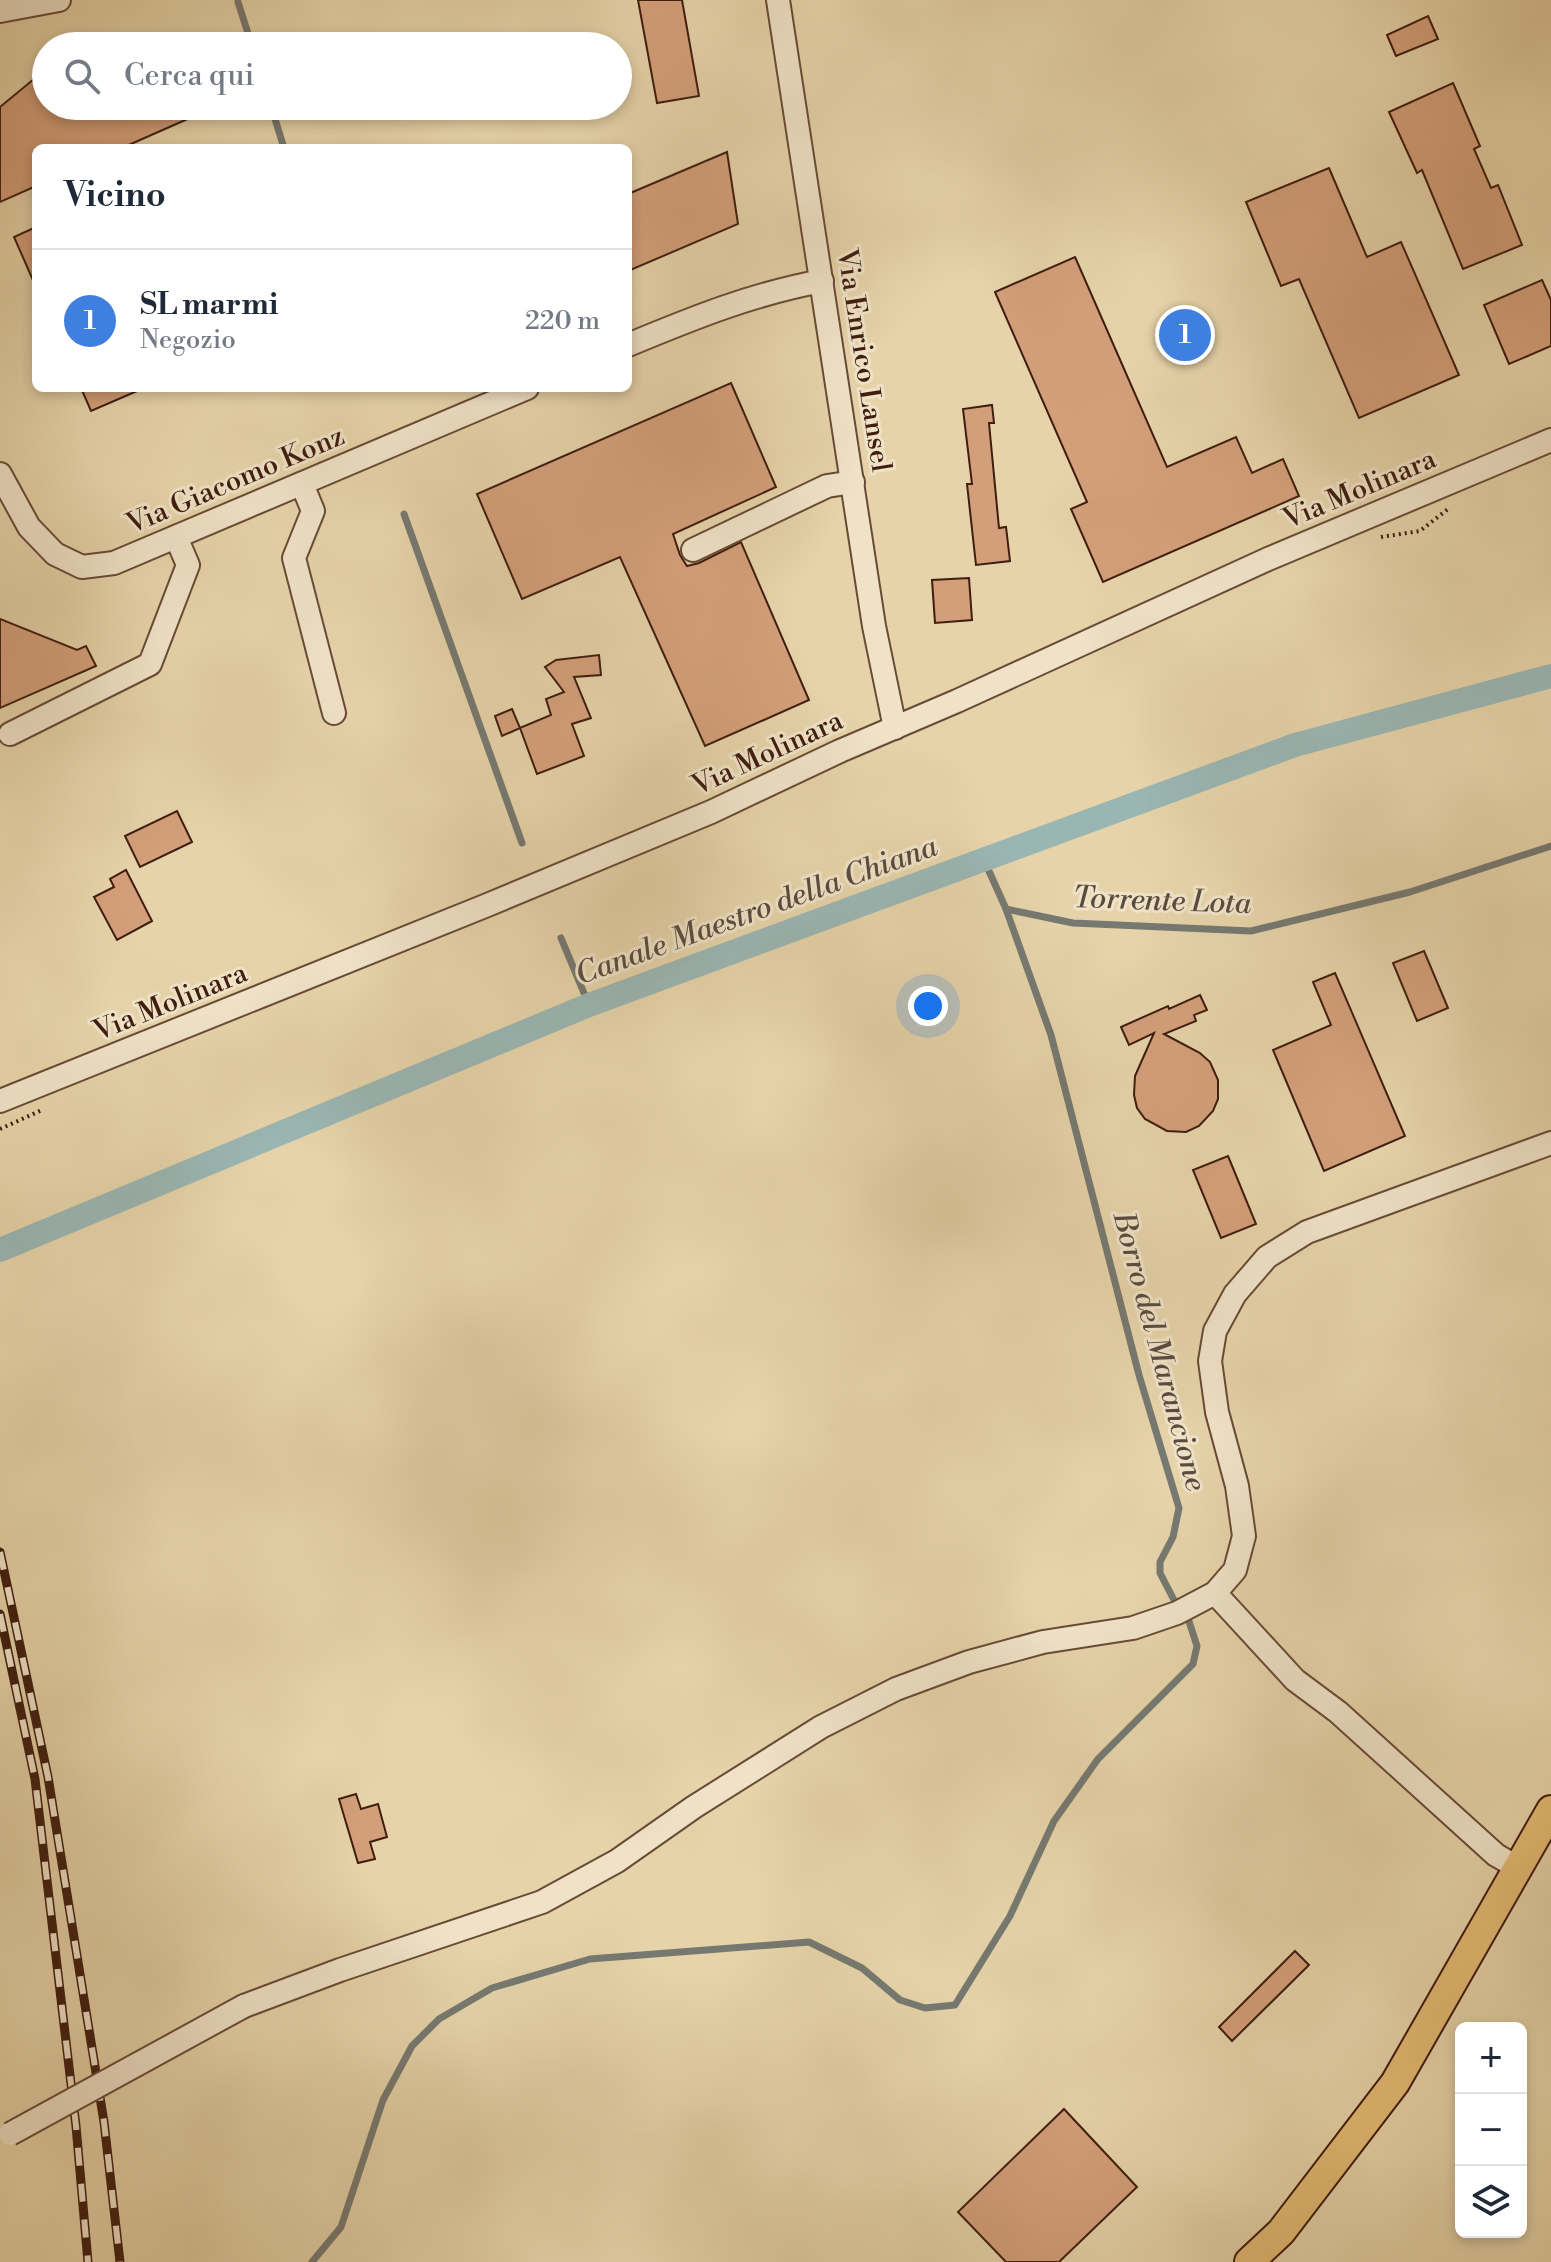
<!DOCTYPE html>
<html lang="it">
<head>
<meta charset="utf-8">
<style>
	body { margin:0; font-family:"Libre Bodoni",serif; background:#f6f6f7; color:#1f2937 }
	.controls { position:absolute; right:24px; bottom:24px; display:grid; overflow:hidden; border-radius:12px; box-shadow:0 4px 12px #0003 }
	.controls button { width:72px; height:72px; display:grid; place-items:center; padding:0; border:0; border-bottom:2px solid #e0e1e3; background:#fff; color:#1f2937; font:40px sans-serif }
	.you { position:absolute; left:928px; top:1006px; width:28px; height:28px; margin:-20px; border:6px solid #fff; border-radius:50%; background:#1a73e8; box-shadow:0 0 0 12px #1a73e833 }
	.badge { display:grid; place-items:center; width:52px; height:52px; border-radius:50%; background:#8f2418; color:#fff; font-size:26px; font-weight:700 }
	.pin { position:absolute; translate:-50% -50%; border:4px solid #fff; box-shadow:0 2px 8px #0006 }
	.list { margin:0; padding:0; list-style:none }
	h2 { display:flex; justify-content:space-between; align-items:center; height:104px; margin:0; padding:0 32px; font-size:34px }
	h2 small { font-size:26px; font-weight:400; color:#747a83 }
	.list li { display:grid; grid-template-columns:52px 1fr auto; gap:24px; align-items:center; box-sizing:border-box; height:144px; padding:0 32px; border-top:2px solid #e0e1e3 }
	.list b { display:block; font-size:30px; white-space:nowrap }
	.list p { margin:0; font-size:26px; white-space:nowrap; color:#747a83 }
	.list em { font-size:26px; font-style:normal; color:#747a83 }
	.icon { flex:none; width:44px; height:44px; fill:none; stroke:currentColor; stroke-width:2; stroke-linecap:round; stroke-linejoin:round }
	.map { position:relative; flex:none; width:1551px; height:2262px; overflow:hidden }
	.search { position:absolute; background:#fff; box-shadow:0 4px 12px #0003; left:32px; top:32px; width:600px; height:88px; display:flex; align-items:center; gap:20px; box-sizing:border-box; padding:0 28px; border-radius:44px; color:#747a83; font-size:30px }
	.panel { position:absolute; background:#fff; box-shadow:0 4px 12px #0003; left:32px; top:144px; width:600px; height:248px; border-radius:12px }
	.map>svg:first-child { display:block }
</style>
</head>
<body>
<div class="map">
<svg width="1551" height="2262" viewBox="0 0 1551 2262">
	<rect width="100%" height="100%" fill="#e6d3a9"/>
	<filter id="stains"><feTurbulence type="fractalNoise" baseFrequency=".0025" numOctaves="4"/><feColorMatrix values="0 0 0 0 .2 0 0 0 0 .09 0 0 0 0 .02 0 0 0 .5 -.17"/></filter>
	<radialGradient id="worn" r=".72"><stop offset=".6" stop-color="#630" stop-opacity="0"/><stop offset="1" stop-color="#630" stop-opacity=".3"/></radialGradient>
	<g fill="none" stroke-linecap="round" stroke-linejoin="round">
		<!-- stream -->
		<g stroke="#767971" stroke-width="7">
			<polyline points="238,2 252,46"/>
			<polyline points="271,106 284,148"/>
			<polyline points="404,514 522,843"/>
			<polyline points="984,860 1006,909 1073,923 1251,931 1410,892 1551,846"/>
			<polyline points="561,938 589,1005"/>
			<polyline points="312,2262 341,2227 383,2100 412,2046 439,2019 492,1988 590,1959 809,1942 862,1968 900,2000 925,2008 955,2005 1010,1916 1054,1821 1098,1759 1193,1664 1197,1646 1187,1615 1174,1600 1160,1573 1160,1562 1173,1537 1179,1508 1139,1375 1051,1035 1006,909"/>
		</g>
		<!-- canal -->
		<polyline stroke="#9ab6b3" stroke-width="24" points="0,1250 589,1005 1295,745 1551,676"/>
	</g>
	<!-- building -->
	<g fill="#d39f7a" stroke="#3f1d0f" stroke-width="2">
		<polygon points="638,0 682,0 699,96 657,103"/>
		<polygon points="1428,16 1438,39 1396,56 1387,35"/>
		<polygon points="46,69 46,106 217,106 122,148 36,148 36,186 0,202 0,107"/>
		<polygon points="1453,83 1480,146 1474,149 1491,188 1498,185 1522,245 1463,269 1422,170 1417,173 1389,112"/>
		<polygon points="727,152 738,224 628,271 628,194"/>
		<polygon points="1329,168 1367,257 1401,242 1459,375 1359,418 1299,279 1281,286 1246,202"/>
		<polygon points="36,227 36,287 14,237"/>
		<polygon points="1075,257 1167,467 1236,437 1252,473 1283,459 1299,496 1103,582 1071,509 1087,502 995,292"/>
		<polygon points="1542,280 1551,300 1551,346 1509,364 1484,305"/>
		<polygon points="731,383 776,487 673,534 680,555 687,566 699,563 741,542 809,700 705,746 620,557 522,599 477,494"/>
		<polygon points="81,388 144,388 91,411"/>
		<polygon points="992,405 994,423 989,423 999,528 1006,527 1010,561 976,565 967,484 972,484 963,409"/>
		<polygon points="969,578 972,620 935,623 932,580"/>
		<polygon points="0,619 77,650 86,646 96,666 0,708"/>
		<polygon points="599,655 601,675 574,677 591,718 572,724 584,756 537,774 520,728 502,736 495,716 512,709 520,728 551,715 546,699 564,692 545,667 556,660"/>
		<polygon points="177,811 192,842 140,867 125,836"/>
		<polygon points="126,870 152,921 117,940 94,897 114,887 110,879"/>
		<polygon points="1424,951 1448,1008 1417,1021 1393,963"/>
		<polygon points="1335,973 1405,1136 1324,1171 1273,1050 1331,1025 1313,982"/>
		<polygon points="1200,995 1207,1010 1194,1015 1196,1021 1164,1034 1200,1053 1210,1062 1218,1080 1218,1099 1213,1111 1199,1126 1186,1132 1167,1131 1145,1119 1137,1108 1134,1095 1135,1076 1154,1033 1129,1045 1121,1027 1168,1006 1169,1009"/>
		<polygon points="1228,1156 1256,1224 1221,1238 1193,1170"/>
		<polygon points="356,1794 361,1809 378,1804 387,1837 370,1842 375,1859 358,1863 339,1799"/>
		<polygon points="1295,1951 1309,1965 1232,2041 1219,2027"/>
		<polygon points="1064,2109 1137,2187 1059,2262 1006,2262 958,2212"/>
	</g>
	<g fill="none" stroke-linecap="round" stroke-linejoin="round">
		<!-- minor casing -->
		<g stroke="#694a36" stroke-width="26">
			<g id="minor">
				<polyline points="778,0 874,626 895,728"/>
				<polyline points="0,11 59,0"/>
				<path d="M628,345c65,-27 124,-51 194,-64"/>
				<polyline points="0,474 29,527 55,554 82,567 114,563 527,388"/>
				<polyline points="302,484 313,511 294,558 334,713"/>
				<polyline points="693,550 827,486 853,482"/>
				<polyline points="10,734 150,664 188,565 176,537"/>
				<polyline points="0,1101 485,906 711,812 840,751 957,701 1268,559 1551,440"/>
				<polyline points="1215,1593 1295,1680 1338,1712 1496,1855 1517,1867"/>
				<polyline points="244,2006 340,1970 542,1902 617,1861 694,1807 821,1727 896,1689 969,1662 1043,1642 1133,1628 1177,1613 1215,1593 1235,1570 1244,1536 1237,1486 1217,1412 1210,1361 1215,1331 1235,1294 1267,1257 1307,1232 1551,1143"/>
			</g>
		</g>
		<!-- major casing -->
		<g stroke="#3f1d0f" stroke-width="32">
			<polyline id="major" points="1249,2262 1281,2232 1395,2083 1551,1810"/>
		</g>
		<!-- path -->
		<g stroke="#3f1d0f" stroke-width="4" stroke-dasharray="2 4" stroke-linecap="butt">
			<polyline points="1381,537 1420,531 1448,509"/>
			<polyline points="0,1129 42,1110"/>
		</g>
		<!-- minor -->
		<use href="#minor" stroke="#efe2c7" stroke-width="22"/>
		<!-- major -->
		<use href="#major" stroke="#e3ba74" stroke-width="28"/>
		<!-- rail casing -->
		<g stroke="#3f1d0f" stroke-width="9">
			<g id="rail">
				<polyline points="0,1552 48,1777 104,2122 120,2262"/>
				<polyline points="0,1614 35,1779 76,2126 88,2262"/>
			</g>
		</g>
		<!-- rail -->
		<use href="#rail" stroke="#efe2c7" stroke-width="6" stroke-dasharray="18" stroke-linecap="butt"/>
		<!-- minor-bridge casing -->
		<g stroke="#694a36" stroke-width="26" stroke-linecap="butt">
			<polyline id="minor-bridge" points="10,2134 244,2006"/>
		</g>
		<!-- minor-bridge -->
		<use href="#minor-bridge" stroke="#efe2c7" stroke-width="22"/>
	</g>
	<g text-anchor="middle" stroke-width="6" stroke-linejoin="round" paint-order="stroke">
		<!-- street labels -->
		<g font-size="28" fill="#3f1d0f" stroke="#efe2c7">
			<text transform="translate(865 360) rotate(81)" y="10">Via Enrico Lansel</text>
			<text transform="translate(235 479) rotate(-23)" y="10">Via Giacomo Konz</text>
			<text transform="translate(1359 488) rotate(-23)" y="10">Via Molinara</text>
			<text transform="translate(767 752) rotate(-25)" y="10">Via Molinara</text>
			<text transform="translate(170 1001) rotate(-22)" y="10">Via Molinara</text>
		</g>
		<!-- water labels -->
		<g font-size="30" font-style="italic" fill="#5a4b40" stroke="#efe2c7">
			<text transform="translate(1162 900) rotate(2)" y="10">Torrente Lota</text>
			<text transform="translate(756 910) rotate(-20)" y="10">Canale Maestro della Chiana</text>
			<text transform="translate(1160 1351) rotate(75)" y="10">Borro del Marancione</text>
		</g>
	</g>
	<rect width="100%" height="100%" filter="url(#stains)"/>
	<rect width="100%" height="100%" fill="url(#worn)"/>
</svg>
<div class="controls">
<button>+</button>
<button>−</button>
<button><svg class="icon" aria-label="layers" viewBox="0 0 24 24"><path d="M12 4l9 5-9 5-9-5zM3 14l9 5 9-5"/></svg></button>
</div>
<div class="you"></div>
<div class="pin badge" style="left:1185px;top:335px;background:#3f7fe0">1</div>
<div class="search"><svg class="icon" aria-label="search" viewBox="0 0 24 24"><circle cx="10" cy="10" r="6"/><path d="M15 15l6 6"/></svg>Cerca qui</div>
<section class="panel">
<h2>Vicino<small></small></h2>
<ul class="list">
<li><span class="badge" style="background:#3f7fe0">1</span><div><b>SL marmi</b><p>Negozio</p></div><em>220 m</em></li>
</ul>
</section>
</div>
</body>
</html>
